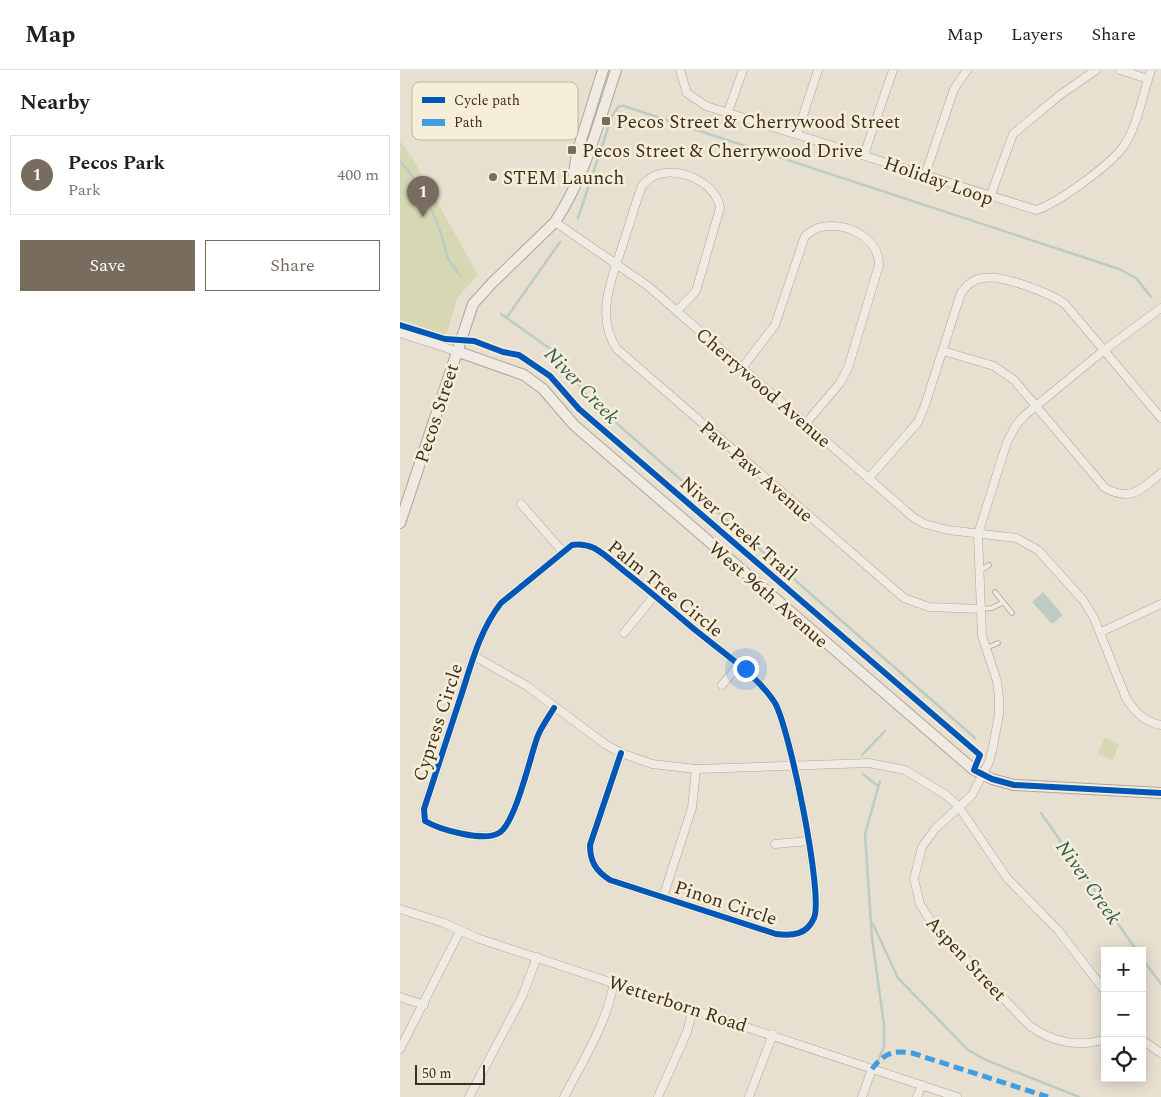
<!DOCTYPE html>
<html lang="en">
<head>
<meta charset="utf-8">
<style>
	body { margin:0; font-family:Spectral,serif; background:#f6f6f6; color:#202124 }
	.controls { position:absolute; right:15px; bottom:15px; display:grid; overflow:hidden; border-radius:0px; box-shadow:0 2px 12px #0003 }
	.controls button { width:45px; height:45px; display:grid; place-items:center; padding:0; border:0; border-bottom:1px solid #e0e0e0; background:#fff; color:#202124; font:25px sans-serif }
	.scale { position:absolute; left:15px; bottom:12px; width:70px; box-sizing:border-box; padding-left:5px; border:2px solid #3d2e20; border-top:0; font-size:14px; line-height:18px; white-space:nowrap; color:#3d2e20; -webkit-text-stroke:4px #f7eed8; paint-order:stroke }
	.you { position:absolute; left:345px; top:598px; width:18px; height:18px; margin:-12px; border:4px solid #fff; border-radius:50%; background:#1a73e8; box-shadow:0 0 0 8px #1a73e833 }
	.badge { display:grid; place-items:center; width:32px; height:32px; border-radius:50%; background:#786c5e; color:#fff; font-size:16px; font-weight:700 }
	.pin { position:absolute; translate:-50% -41px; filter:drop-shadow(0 1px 2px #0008) }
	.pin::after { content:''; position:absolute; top:26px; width:18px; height:15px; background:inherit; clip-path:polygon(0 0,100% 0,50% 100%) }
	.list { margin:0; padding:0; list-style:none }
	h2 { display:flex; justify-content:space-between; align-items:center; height:65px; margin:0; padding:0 20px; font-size:21px }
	h2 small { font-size:16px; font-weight:400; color:#757577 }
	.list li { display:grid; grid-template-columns:32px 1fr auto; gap:15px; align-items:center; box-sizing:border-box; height:80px; margin:0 10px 10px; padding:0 10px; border:1px solid #e0e0e0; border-radius:0px }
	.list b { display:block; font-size:19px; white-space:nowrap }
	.list p { margin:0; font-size:16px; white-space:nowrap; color:#757577 }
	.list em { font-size:16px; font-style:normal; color:#757577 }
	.actions { display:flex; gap:10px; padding:15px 20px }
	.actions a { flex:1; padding:11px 0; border:1px solid #786c5e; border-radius:0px; text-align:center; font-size:18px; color:#786c5e }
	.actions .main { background:#786c5e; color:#fff }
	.icon { flex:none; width:28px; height:28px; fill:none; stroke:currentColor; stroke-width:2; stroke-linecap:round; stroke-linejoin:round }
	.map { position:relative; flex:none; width:761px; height:1027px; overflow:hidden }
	header { display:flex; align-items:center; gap:30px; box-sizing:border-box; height:70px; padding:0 25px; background:#fff; border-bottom:1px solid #e0e0e0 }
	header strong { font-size:24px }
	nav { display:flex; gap:28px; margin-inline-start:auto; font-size:18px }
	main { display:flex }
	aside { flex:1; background:#fff }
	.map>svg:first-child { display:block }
</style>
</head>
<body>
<header>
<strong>Map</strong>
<nav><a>Map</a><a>Layers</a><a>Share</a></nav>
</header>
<main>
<aside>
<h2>Nearby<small></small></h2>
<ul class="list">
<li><span class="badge">1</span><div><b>Pecos Park</b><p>Park</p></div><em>400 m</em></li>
</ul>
<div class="actions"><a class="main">Save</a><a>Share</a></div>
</aside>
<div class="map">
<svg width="761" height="1027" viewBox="0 0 761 1027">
	<rect width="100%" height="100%" fill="#e7e0d1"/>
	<!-- green -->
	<g fill="#d6d7b3">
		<polygon points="0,71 13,89 78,205 57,228 47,264 41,265 0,252"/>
		<polygon points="705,668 719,674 713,690 697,684"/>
	</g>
	<!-- water -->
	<polygon fill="#bcccc2" points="643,522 663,545 652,554 632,532"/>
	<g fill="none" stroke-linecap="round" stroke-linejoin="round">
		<!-- stream -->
		<g stroke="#bcccc2" stroke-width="2.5">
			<path d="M0,91c18,20 31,45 40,70 8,22 3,25 21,45"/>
			<polyline points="178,148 212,46 219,36 224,36 719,199 736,208 751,227"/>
			<polyline points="101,244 155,282 190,330 575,668"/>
			<polyline points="107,247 160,172"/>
			<polyline points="462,685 485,661"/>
			<polyline points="463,704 478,716"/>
			<polyline points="641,743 737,881"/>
			<polyline points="473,854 498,908 568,980 586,990 679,1027"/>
			<polyline points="742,888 761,914"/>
			<polyline points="478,991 484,976 484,955 472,868 465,764 480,711"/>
		</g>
		<!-- service casing -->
		<g stroke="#ada599" stroke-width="5.5">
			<g id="service">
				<polyline points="580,501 589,495"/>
				<polyline points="595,522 612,543"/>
				<polyline points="581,539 592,538 602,533"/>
				<polyline points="586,578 598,573"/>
			</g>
		</g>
		<!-- minor casing -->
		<g stroke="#ada599" stroke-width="9">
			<g id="minor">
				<path d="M280,0l7,23 19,13 330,104c21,-6 74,-45 87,-63 13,-16 21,-57 28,-77"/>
				<polyline points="720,0 748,9"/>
				<polyline points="328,42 343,0"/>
				<polyline points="397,64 418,0"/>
				<polyline points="464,85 493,0"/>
				<polyline points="525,105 554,19 567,0"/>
				<polyline points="590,127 613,64 660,25 696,0"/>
				<path d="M155,152l93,64 266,232 11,6 23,6 68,8 22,12 45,50 11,18 32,80c9,14 18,24 35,27"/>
				<path d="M277,241l19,-20 24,-83c-4,-30 -58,-50 -78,-22 -7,18 -12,37 -18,55 -11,34 -30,75 -7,108l287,249 25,9 52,2"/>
				<polyline points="0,263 56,281"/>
				<path d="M543,281l51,15 20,14 91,108c27,14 35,2 56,-15"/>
				<path d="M342,298l33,-43 30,-89c5,-4 10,-8 17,-9 25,-5 57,11 57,38l-31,103 -8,15 -34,40"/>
				<path d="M468,409l50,-57 7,-17 36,-112c6,-8 12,-14 22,-15 18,-4 67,15 82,26l96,114"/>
				<polyline points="121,434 163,482"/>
				<polyline points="701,562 761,534"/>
				<polyline points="224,563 255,525"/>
				<polyline points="74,586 127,616 205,674 221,683 252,694 296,699 469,693 505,700 546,725 559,737 607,808 658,860 705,921"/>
				<polyline points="322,615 338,596"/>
				<path d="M154,638c-6,10 -13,19 -17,30 -7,20 -22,86 -38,95 -15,9 -59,-3 -74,-12l-1,-12c12,-36 24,-73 36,-110 11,-33 19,-68 41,-96l71,-58c7,-1 15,0 22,3 11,6 20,15 30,23 22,17 43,35 64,53 28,24 68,49 87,79 14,24 49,192 39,215 -7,17 -22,18 -38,16l-166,-54c-14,-9 -20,-18 -20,-35l31,-92"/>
				<polyline points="375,774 409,771"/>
				<polyline points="263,827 292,738 296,699"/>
				<polyline points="0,839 44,853 77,868 557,1027"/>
				<polyline points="0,927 24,935"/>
				<path d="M705,969c-26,9 -53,3 -75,-13l-96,-100 -14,-22 -6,-25 8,-32 13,-18 37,-34 17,-33 4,-15 6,-33v-17l-2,-16 -15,-45 -4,-102 29,-92 9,-17 9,-10 78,-64 58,-43"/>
				<polyline points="742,970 761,983"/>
				<polyline points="0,979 60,861"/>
				<polyline points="69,1027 122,927 137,887"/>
				<path d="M164,1027c19,-36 43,-74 50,-115"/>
				<polyline points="258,1027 287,962 293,939"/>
				<polyline points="349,1027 373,964"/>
				<polyline points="462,1027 472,999"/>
				<polyline points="517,1027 522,1015"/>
			</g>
		</g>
		<!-- tertiary casing -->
		<g stroke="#ada599" stroke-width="12">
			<g id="tertiary">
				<polyline points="173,110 177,83 203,0"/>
				<polyline points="56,281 124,305 143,319 174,355 574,700 592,709 614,715 761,723"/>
				<path d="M0,453l73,-219 19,-21 63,-61c30,-45 44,-101 61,-152"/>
			</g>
		</g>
		<!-- service -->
		<use href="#service" stroke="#efebe3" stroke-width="4"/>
		<!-- minor -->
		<use href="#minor" stroke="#efebe3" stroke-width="8"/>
		<!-- tertiary -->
		<use href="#tertiary" stroke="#efebe3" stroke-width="10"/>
		<!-- quiet -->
		<path stroke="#3f9de0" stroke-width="5" stroke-dasharray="10 5" stroke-linecap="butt" d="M472,999c12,-16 22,-19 40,-16l136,44"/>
		<!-- cycleway casing -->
		<g stroke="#f7eed8" stroke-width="9">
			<g id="cycleway">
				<polyline points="0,255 45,269 74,271 103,282 119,285 150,306 179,339 580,685 574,700 592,709 614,715 761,723"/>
				<path d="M154,638c-6,10 -13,19 -17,30 -7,20 -22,86 -38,95 -15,9 -59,-3 -74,-12l-1,-12c12,-36 24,-73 36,-110 11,-33 19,-68 41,-96l71,-58c7,-1 15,0 22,3 11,6 20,15 30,23 22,17 43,35 64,53 28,24 68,49 87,79 14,24 49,192 39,215 -7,17 -22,18 -38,16l-166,-54c-14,-9 -20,-18 -20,-35l31,-92"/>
			</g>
		</g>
		<!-- cycleway -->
		<use href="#cycleway" stroke="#0057b8" stroke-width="6"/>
	</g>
	<!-- markers -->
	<g fill="#786c5e" stroke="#f7eed8" stroke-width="2">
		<rect x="201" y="46" width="10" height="10" rx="2.5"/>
		<rect x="167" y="75" width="10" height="10" rx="2.5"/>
		<circle cx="93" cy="107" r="5"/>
	</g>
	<g text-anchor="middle" stroke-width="5" stroke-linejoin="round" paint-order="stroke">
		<!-- poi labels -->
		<g font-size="19" fill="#3d2e20" stroke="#f7eed8" text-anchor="start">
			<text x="216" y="58">Pecos Street &amp; Cherrywood Street</text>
			<text x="182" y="87">Pecos Street &amp; Cherrywood Drive</text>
			<text x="103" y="114">STEM Launch</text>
		</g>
		<!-- street labels -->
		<g font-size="19" fill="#3d2e20" stroke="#f7eed8">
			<text transform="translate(539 110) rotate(19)" y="7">Holiday Loop</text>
			<text transform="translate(364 317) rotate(41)" y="7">Cherrywood Avenue</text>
			<text transform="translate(36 343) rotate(-72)" y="7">Pecos Street</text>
			<text transform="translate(357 401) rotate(41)" y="7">Paw Paw Avenue</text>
			<text transform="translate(339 458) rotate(41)" y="7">Niver Creek Trail</text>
			<text transform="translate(266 518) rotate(39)" y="7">Palm Tree Circle</text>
			<text transform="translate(369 524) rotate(41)" y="7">West 96th Avenue</text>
			<text transform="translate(37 652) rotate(-72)" y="7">Cypress Circle</text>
			<text transform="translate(326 832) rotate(18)" y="7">Pinon Circle</text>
			<text transform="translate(567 888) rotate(47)" y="7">Aspen Street</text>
			<text transform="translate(278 933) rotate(18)" y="7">Wetterborn Road</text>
		</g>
		<!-- water labels -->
		<g font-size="20" font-style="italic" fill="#2f5d5a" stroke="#f7eed8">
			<text transform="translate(182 315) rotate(46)" y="7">Niver Creek</text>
			<text transform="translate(689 812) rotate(55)" y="7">Niver Creek</text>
		</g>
	</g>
	<!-- legend -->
	<rect x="12" y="12" width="166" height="58" rx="8" fill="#f7eed8" stroke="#bfb4a1" stroke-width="1"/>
	<rect x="22" y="27" width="23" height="6" fill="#0057b8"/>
	<rect x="22" y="49" width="23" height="7" fill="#3f9de0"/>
	<g font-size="14" fill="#3d2e20">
		<text x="54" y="35">Cycle path</text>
		<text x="54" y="57">Path</text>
	</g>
</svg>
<div class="controls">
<button>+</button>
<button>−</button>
<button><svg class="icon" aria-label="locate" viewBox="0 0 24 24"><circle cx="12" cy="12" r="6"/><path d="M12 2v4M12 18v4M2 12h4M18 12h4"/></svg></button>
</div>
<div class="scale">50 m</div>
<div class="you"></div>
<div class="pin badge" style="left:23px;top:147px">1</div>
</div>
</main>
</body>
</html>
